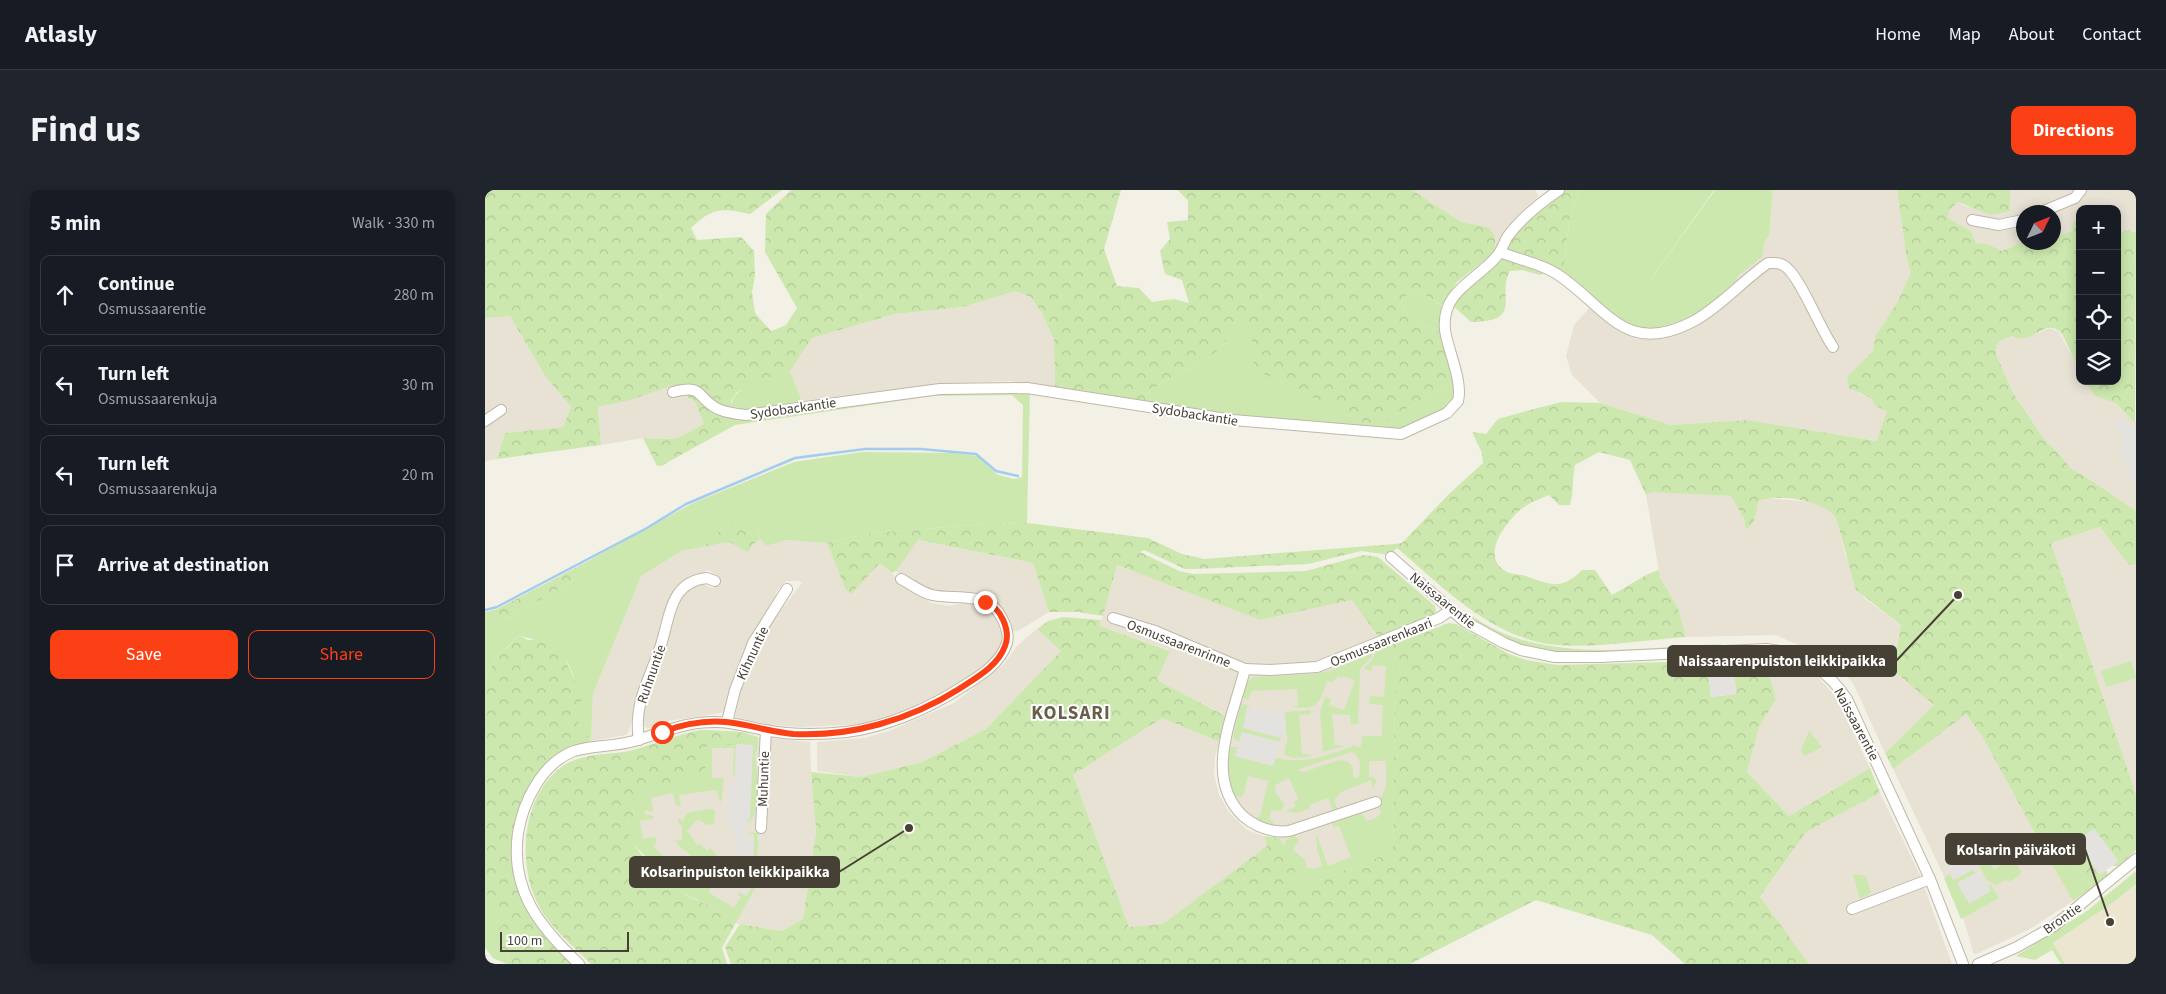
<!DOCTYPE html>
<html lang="en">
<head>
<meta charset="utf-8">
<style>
	body { margin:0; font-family:"Source Sans 3",sans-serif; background:#20242c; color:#f1f3f6 }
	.controls { position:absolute; right:15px; top:15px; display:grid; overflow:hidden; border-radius:10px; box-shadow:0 2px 12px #0003 }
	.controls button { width:45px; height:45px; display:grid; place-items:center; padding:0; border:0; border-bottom:1px solid #363941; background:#171b24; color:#f1f3f6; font:25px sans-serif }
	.compass { position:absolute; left:1531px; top:15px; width:45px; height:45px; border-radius:50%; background:#171b24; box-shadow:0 2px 12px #0003; rotate:47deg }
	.scale { position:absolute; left:15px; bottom:12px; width:129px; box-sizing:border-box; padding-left:5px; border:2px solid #464035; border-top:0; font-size:14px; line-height:18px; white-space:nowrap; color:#464035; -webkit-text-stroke:4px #fff; paint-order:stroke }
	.stop { position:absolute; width:15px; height:15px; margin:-11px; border:4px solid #fb4015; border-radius:50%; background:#fff }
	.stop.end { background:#fb4015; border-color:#fff; box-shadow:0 1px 5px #0008 }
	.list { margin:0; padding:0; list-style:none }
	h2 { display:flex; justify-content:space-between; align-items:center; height:65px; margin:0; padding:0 20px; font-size:21px }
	h2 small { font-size:16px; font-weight:400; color:#9ea1a6 }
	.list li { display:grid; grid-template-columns:32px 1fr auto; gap:15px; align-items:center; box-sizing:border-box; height:80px; margin:0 10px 10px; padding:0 10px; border:1px solid #363941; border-radius:10px }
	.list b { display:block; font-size:19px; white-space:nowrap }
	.list p { margin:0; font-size:16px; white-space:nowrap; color:#9ea1a6 }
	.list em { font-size:16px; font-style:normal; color:#9ea1a6 }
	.actions { display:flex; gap:10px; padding:15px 20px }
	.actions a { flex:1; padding:11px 0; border:1px solid #fb4015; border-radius:10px; text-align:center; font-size:18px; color:#fb4015 }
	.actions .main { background:#fb4015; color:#fff }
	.icon { flex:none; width:28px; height:28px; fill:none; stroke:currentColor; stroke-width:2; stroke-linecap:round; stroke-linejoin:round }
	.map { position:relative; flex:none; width:1651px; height:774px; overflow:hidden; border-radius:10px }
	header { display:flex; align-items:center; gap:30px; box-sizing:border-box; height:70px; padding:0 25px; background:#171b24; border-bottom:1px solid #363941 }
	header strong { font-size:24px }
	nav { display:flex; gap:28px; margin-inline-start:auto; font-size:18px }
	.intro { display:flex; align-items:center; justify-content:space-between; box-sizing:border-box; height:120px; padding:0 30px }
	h1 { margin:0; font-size:35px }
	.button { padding:12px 22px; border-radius:10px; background:#fb4015; color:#fff; font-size:18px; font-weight:700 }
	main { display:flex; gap:30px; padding:0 30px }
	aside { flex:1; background:#171b24; border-radius:10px; box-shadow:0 2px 12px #0003 }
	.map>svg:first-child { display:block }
</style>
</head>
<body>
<header>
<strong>Atlasly</strong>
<nav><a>Home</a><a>Map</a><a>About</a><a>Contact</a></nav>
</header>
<div class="intro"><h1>Find us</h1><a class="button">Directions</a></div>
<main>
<aside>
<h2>5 min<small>Walk · 330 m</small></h2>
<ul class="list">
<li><svg class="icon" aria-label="ahead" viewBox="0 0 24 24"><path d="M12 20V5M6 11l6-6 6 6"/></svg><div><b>Continue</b><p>Osmussaarentie</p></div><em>280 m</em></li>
<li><svg class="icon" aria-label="left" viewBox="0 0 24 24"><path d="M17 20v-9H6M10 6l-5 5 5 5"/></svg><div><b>Turn left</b><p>Osmussaarenkuja</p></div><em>30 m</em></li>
<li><svg class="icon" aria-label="left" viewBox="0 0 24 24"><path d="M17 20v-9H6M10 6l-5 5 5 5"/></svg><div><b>Turn left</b><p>Osmussaarenkuja</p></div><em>20 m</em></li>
<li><svg class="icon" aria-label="arrive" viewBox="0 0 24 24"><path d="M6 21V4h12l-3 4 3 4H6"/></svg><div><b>Arrive at destination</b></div></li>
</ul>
<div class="actions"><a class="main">Save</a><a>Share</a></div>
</aside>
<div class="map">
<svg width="1651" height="774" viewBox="0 0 1651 774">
	<defs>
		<pattern id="forest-crowns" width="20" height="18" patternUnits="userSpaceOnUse" patternTransform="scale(1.25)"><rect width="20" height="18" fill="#cce8ae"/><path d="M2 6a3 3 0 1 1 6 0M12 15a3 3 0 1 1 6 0" fill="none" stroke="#b1c896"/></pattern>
	</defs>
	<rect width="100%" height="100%" fill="#f3f0e6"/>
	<!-- residential -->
	<g fill="#e7e2d4">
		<polygon points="927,0 1050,0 1054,6 1036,23 1010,62 1003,37 976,32"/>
		<polygon points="1288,0 1412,0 1422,70 1426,82 1413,111 1390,147 1388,161 1362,187 1373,203 1386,208 1390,216 1402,221 1393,251 1262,230 1186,235 1115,213 1087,185 1081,166 1089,135 1109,113 1123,125 1214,122 1250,95 1253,86 1277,67 1280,51 1284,46"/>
		<polygon points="1525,0 1651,0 1651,42 1647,43 1643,39 1632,44 1632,19 1595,19 1595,29 1588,32 1587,41 1569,47 1568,22 1538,22 1538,52 1550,53 1549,55 1537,52 1517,61 1503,54 1491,53 1486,41 1463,28 1465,19 1473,12 1482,17 1525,21"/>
		<polygon points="530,101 546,107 558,125 569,150 570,198 525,191 462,194 317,211 305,181 327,148 410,124 478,117"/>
		<polygon points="25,126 60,186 86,217 78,237 20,243 12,269 0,271 0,128"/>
		<polygon points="1565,138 1574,142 1595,181 1595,191 1600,191 1610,206 1632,214 1651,232 1651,321 1604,289 1585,279 1577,267 1559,249 1528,203 1511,164 1511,156 1516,150 1528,146 1551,144"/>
		<polygon points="186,196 210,212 219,234 190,249 158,248 116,255 113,217 143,211"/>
		<polygon points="1167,301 1246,306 1259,329 1261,340 1271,327 1273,311 1281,308 1329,312 1346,320 1351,328 1360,364 1379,408 1416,435 1408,480 1450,515 1400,563 1368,493 1347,470 1291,445 1201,447 1193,418 1175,387 1161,305"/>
		<polygon points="1615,337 1644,375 1651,374 1651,604 1566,353"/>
		<polygon points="275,349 281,356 302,350 342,353 352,374 395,373 414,390 446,413 465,416 478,413 502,415 513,427 519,448 509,467 484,488 434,515 378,534 318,537 286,535 250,527 258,490 278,441 291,427 317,393 314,391 301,391 291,402 290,412 242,522 183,531 167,539 160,537 157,532 159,518 169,481 176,469 185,430 195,408 210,396 217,394 228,398 235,388 223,380 210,386 187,407 181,416 172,460 150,518 144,541 141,545 106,551 108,504 156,386 197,361 244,352 267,355"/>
		<polygon points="432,350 548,373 564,422 533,441 527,441 517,419 444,401 423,389 411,381"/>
		<polygon points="632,375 775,430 867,410 910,469 908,662 815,697 804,663 786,637 761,623 747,603 741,570 750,530 672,490 684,460 615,436"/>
		<polygon points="552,439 576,461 501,539 437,572 376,587 332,581 332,552 380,548 404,541 469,513 519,474 532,456"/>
		<polygon points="1280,469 1300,470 1323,480 1333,487 1352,508 1385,578 1304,626 1262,582 1274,537 1291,509"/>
		<polygon points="1481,523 1497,546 1588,711 1543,740 1489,765 1477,724 1408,579"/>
		<polygon points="677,528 735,552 730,566 729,584 734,605 744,622 762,640 779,646 782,656 678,735 644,737 588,585"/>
		<polygon points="217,540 257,542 273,547 325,552 326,582 331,642 318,729 297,741 236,731 136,644 148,595 204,542"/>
		<polygon points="1395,603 1435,685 1467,774 1324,774 1275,708 1321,642"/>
	</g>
	<!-- education -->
	<polygon fill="#ece5d0" points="1651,694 1651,774 1580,774 1568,753 1630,711"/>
	<!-- green -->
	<g fill="#cce8ae" fill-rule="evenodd">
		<path d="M1094,0h135l-87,123 88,-123h58l-4,46 -4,5 -3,16 -24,19 -3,9c-31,24 -68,57 -111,40 -14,-6 -47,-37 -61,-48l6,-55z"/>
		<polygon points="928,98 957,115 955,127 958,144 924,128 916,112"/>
		<path d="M755,133l11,13 4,33 122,60 15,-12 63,-36c0,3 2,8 2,12 -4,23 -51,36 -71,38l-159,-16 -81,-11 -1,-9c19,-17 43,-23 64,-37 14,-10 21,-22 31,-35z"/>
		<path d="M305,181l12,30 -54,10 -17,-2c-1,-25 40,-32 59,-38z"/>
		<path d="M545,200l-3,133 -40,1 -116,9 -44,10 -40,-3 -21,6 -6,-7 -2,-11 -34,-1 -21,20 -21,4 -41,25 -48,118 -2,47 -13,-19c3,-17 -1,-46 -12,-61 -5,-7 -21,-17 -29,-20 -5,-3 -12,-3 -18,-6l-23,23 -11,22v-57l4,-3 20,-2 72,-42v-11l112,-62 101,-41 68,-10 92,1 23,3 21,19 16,4 8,-2 1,-72 -11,-10 -79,1 -198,29v-7l186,-26z"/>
		<path d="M987,426c72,50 166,31 249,28v4l-158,5 -35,-6 -18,-6 -41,-22z"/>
		<path d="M901,457l9,12 -2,193 -93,35 -16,-41 2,-6 8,-5 5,5 -6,10 12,10 2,8 4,-1 1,3 10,-4 -5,-17 -1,-16 12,33 23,-9 -12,-31 -6,1 -1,-4 30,-10 4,8 10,-3 5,-5 -3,-8 8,-19v-25h-17v16h5l2,4 -3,10 -2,-11 -30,12 -7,8 4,11 -4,2 -6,-15 -19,7 1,4 -13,4 -11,-2 10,-5 -2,-4 5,-2 -10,-22 -14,7 1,4 -2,2 10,13 -2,7 -11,-1 -2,9 5,2 -3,6 -17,-10h6l8,-36 -20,-5 -4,18 -3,3 -7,-1 -8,-19 3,-30h9l-3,9 38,10 3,-8c29,7 52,-3 80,-13l1,3 4,-2 1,-10h20l1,-31 -14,-1 1,-8 14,1 2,-31 -14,-1v6l-8,-2 8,-9 4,-9zM867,562c10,6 8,15 7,25l-2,2 -4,-3v-9l-6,-6 -8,-1 -35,12 -6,-1c2,-4 45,-16 54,-19z"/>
		<path d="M888,463c-2,8 -10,10 -13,17l-2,54h-7l-1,-9 -18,-1 3,31 10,1 -22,6 -3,-40 5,-15 6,2 -2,6 15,5 11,-30 -12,-4 -1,2 -4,-2 -6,6 -5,-1c-8,23 -9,29 -35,26l6,-1 -1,-17 -45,2 -4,9 -6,-3 4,-14 7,-6 60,-3 16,-3z"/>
		<polygon points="1646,471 1651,488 1621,497 1616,481"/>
		<polygon points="756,514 762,515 797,543 795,552 757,542 755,551 750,550 748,546"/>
		<path d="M825,520l1,4 -12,1 3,39 12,1c-10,3 -22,5 -30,-1l4,-18 -2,-2 -1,-22z"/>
		<polygon points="1324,541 1337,557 1320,566 1316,560"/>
		<path d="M257,542l16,5 -1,14 -2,2c1,16 8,57 -6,69l-4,-3h5l-14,-74 -1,32 -2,-1 1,-28h-9v-4h9z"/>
		<path d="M222,555l5,3v30h12l-3,25 -5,-13 -37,5 2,12 -5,-2 -3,-12 -22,5 2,14 -8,-2 -1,4 10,2 -2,3 -12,2 3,18 12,-2 2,4 -4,5 23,22 8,-9 3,2 -8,10 25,18 8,-10 3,2 -7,11 26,16 7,-11 -3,-2 2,-3 6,4 5,-9 -5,-4 7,-1 1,-47 -5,-3 9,1 -1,52 -22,39c-12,-18 -36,-21 -53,-32 -9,-6 -15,-18 -24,-26 -17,-14 -43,-30 -23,-54l-3,-3 13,-19 22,-2 25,-15 7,4 9,1 -3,-9z"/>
		<path d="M224,619l6,1 -1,14 -6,1 -10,-6 -11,12 11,15 2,-2 7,7 3,-3c8,8 12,16 6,26l-36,-27 -5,-7 3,1 4,-2v-13l-4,-4v-4l5,3 4,-8z"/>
		<polygon points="1534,655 1505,672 1509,679 1528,669 1536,681 1535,685 1524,692 1521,690 1511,695 1502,690 1494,676"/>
		<polygon points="1587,670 1607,698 1588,711 1572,683"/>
		<polygon points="1488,680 1491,683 1472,693 1506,701 1503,695 1506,695 1514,708 1476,729 1459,688 1465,684 1468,690"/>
		<polygon points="1651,681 1651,694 1630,711 1568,753 1580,774 1576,774 1567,760 1550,770 1531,766 1602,721"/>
		<polygon points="1368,684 1381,686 1386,703 1375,709"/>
		<polygon points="0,702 27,728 22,774 8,768 0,758"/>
	</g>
	<!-- forest -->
	<g fill="url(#forest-crowns)">
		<path d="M0,0h297l-32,24c-29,-6 -37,-7 -59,14l6,12 44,-3 13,14 1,25 -3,16 3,21 16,18 15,-6 11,-17 -32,-56 1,-38 25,-24h330l-17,59 13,37 22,2 13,14 22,-3 15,4 -7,-23 -17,-6 -5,-23 10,-12 -3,-17 21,-2v-19l-10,-11h234l49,32 27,5 7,9v16l-38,30 -15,23 -29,-17 -12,14 8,16 34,16 12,47 -63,36 -15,12 -123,-60 -3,-33 -11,-12c-11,12 -17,24 -31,34 -21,14 -45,20 -64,37l1,9 -91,-16 -1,-48 -11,-25 -12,-18 -16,-6 -52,16 -68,7 -83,24 -22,33 -32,10 -21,11 -6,9v8l4,3v13l-74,41h-4l-14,-28 32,1 29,-15 -9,-22 -24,-16 -43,15 -30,6 3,38 -104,14 8,-26 58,-6 8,-20 -26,-31 -35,-60 -25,2z"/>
		<polygon points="1077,0 1094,0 1084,32 1078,87 1024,61 1022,57 1032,37"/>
		<path d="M1412,0h113v21l-19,4 -33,-13 -8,7 -2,9 23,13 5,12 12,1 14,7 20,-9 12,3 1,-2 18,-1 1,-5 18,-6 1,-9 7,-3v152c-5,-8 -15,-34 -20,-39 -15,-15 -29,15 -47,4l-12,4 -5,6v8l17,39 31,46 18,18 8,11 19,11 47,32v53l-7,1 -29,-38 -49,16 85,251v56l-18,16h-6l6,-5 -24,-32 -17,13 23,32 6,-4 2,5 -16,13 -20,-28 -15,13 -75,-137 -16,-22 -73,55 -8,-16 49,-48 -41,-35 8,-45 -45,-35 -20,-72c-12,-18 -59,-25 -78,-17 -1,12 -2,21 -12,29l-2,-11 -13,-23 -79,-4 -6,3 -16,-35 -31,-8 -24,13c-3,14 -1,27 -5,40h-11l-10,-10c-10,4 -20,8 -28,14 -16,14 -42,48 -14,63 6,3 14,2 19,4 25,9 35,15 56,-6h13l17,25 36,-21 11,-4 1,7 18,31 8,29c-41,3 -88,11 -129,8 -65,-6 -113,-57 -160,-97l-7,7 -29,-4 -53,13 -114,5h-9l-41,-19 -4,2 39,19 14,3 113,-3 58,-16 14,2 57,49 1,6 -5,5 -51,22 -28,-39 -92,20 -143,-55 -14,51 -25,-4h-29l-16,-49 -115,-23 -22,31 -4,2 -12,-10 -29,31 -5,-4 -19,-47 44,-10 116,-9 40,-1 121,15 34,16 22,5 190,-15 8,-1 47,-49 34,-31 -1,-10 -10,-21 14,2 12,-15 32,-9 32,-8 38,1 71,22 76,-5 130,21 10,-30 -12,-5 -4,-8 -22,-10 -2,-11 26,-26 2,-14 23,-36 13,-29 -4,-12z"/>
		<polygon points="1644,39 1647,42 1651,42 1650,233 1632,214 1610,206 1600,191 1632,191 1632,44"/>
		<path d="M1016,64l46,18 -7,3 -18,-5 -12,1c-14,24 15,51 -39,51l-20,-18z"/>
		<polygon points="258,329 273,338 275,349 267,355 263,362 244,352 218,357 239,337"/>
		<polygon points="96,375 96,386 24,428 5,430 0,433 0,422 12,419"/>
		<polygon points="578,427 616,430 615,436 685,461 672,490 741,526 735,552 677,528 588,585 644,737 678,734 782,656 779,646 794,648 804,663 815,697 908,662 910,470 901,457 964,433 971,434 1024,464 1041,470 1072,475 1222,471 1226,507 1251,504 1248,470 1280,469 1291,509 1274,537 1262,582 1304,626 1385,578 1395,603 1321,642 1275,707 1324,774 1200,774 1167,745 1051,710 925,774 246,774 240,757 255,734 297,741 318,729 331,642 326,582 376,587 437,572 501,539 576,461 552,439 563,431"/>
		<polygon points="61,442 73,455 97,505 93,532 106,551 74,563 31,629 27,659 29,685 45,724 89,774 22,774 23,766 10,756 13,739 26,728 0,702 0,490 11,468 11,461 21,459 34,445 43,450 51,450"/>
		<path d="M217,540l40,2 -8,13h-9v3h-13l-5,-3 -2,24 4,9 -10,-1 -7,-4 -25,15 -22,2 -13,19 3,5c-17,13 -1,34 11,45 4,3 9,5 13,8 8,7 13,17 21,23 16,15 42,14 55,34l-13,24 5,16h-136c-17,-17 -39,-35 -51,-56 -24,-41 -19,-113 23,-142 19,-13 44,-11 66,-15 25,-6 47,-17 73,-21z"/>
	</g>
	<!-- parking -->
	<g fill="#e4e2de">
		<polygon points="1637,229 1645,237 1651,235 1651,303 1640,269 1634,262 1641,247 1629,236"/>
		<polygon points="1248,470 1251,504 1226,507 1222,471"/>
		<polygon points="762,517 784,523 800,522 801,544 797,544 796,548 758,538"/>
		<polygon points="757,542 795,552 788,576 750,566"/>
		<polygon points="251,554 268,555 265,629 260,630 259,648 269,649 268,693 261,693 267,697 261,706 255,702 244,685 244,664 251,663 252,653 252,642 247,642 247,635 243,632 244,594 250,594"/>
		<polygon points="1609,639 1633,671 1615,685 1591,652"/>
		<polygon points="1512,643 1531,650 1534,655 1468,690 1459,670"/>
		<polygon points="1491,683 1506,701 1484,714 1472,693"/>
	</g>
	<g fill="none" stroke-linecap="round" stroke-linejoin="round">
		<!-- stream -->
		<polyline stroke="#a2cdf1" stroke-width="2.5" points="0,420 12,417 162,338 201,314 310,268 380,259 436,259 491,264 511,281 533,286"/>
		<!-- minor casing -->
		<g stroke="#bfb8a9" stroke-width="12">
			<g id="minor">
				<polyline points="1556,22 1590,8 1596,0"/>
				<polyline points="1487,30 1514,35 1538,30"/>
				<path d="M1015,62c19,8 40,11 57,22 49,32 67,83 135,48 28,-15 50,-41 76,-59 5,0 10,-1 15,2 16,8 37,64 50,82"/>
				<path d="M188,202c32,-8 22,5 45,17 9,4 18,5 28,6l194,-26 87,-1 206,32 168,14 46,-21 11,-12c5,-20 -10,-50 -13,-71 -4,-39 31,-49 52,-74 5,-6 7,-14 11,-20 14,-19 32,-33 51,-46"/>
				<polyline points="0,231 16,220"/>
				<path d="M906,367l73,64 40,22 17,7 34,7h45l167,-8c34,4 61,22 80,50l83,180 33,85"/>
				<polyline points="628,428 670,441 760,479"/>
				<polyline points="242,532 250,500 268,453 302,399"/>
				<path d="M154,550c-6,-35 10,-60 21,-92 10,-28 8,-66 47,-70l8,3"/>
				<path d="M891,612l-87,29c-18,2 -32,-3 -46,-15 -41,-39 -9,-102 2,-147l25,1 47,-3 122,-49 12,-8"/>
				<polyline points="276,638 281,540"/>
				<polyline points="1367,719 1445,689"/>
				<path d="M94,774c-39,-37 -69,-73 -61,-131 5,-31 24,-70 56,-82 19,-6 40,-4 60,-10 28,-8 52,-20 83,-19 16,0 31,5 47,8 26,5 55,5 82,2 40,-5 82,-23 116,-45 18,-11 38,-23 45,-44 3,-12 -6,-31 -16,-38 -16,-11 -42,-6 -59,-10 -12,-3 -21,-11 -31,-16"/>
				<polyline points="1493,774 1532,757 1569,736 1651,669"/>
			</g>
		</g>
		<!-- minor -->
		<use href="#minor" stroke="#fff" stroke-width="10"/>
	</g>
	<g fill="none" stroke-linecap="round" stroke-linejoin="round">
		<!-- route -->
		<path stroke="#fb4015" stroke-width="6" d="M177,542c21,-8 41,-12 64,-10 22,2 44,10 67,12 58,3 117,-14 166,-45 17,-11 39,-23 46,-43 6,-15 -4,-39 -20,-44"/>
	</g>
	<g text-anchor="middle" stroke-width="4" stroke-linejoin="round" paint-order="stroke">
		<!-- street labels -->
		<g font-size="14" fill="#464035" stroke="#fff">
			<text transform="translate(308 218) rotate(-8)" y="5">Sydobackantie</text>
			<text transform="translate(710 224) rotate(9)" y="5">Sydobackantie</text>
			<text transform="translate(958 410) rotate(39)" y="5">Naissaarentie</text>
			<text transform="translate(896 452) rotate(-22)" y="5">Osmussaarenkaari</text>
			<text transform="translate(694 453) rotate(21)" y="5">Osmussaarenrinne</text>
			<text transform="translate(267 463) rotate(-65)" y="5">Kihnuntie</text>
			<text transform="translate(166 484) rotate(-71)" y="5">Ruhnuntie</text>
			<text transform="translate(1372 534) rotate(62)" y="5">Naissaarentie</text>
			<text transform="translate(278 589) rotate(-88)" y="5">Muhuntie</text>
			<text transform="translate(1577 728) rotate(-35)" y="5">Brontie</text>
		</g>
		<!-- district labels -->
		<g font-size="19" font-weight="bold" letter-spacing="1" fill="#695e4c" stroke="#fff">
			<text x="586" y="529">KOLSARI</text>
		</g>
	</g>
	<!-- callouts -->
	<path fill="none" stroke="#464035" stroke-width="2" d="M1473 405L1411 471M1625 732L1600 659M424 638L354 682"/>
	<g fill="#464035" stroke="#fff" stroke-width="2">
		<circle cx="1473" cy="405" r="5"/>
		<circle cx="1625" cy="732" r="5"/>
		<circle cx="424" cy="638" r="5"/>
	</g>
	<g fill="#464035" stroke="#464035" stroke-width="2">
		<rect x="1183" y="456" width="228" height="30" rx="5"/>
		<rect x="1461" y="644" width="139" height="30" rx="5"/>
		<rect x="145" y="667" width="209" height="30" rx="5"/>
	</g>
	<g font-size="15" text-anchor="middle" font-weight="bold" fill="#fff">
		<text x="1297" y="476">Naissaarenpuiston leikkipaikka</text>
		<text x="1531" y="665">Kolsarin päiväkoti</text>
		<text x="250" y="687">Kolsarinpuiston leikkipaikka</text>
	</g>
</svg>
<div class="controls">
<button>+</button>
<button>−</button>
<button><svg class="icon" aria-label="locate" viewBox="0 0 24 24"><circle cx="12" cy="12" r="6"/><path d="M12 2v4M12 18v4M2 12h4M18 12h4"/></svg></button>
<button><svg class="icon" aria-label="layers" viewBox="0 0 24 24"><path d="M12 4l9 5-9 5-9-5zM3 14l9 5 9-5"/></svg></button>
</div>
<svg class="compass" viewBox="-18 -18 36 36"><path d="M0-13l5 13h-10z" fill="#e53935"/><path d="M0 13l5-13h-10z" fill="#9ea1a6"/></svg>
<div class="scale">100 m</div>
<div class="stop" style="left:177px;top:542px"></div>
<div class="stop end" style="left:500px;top:412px"></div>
</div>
</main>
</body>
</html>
